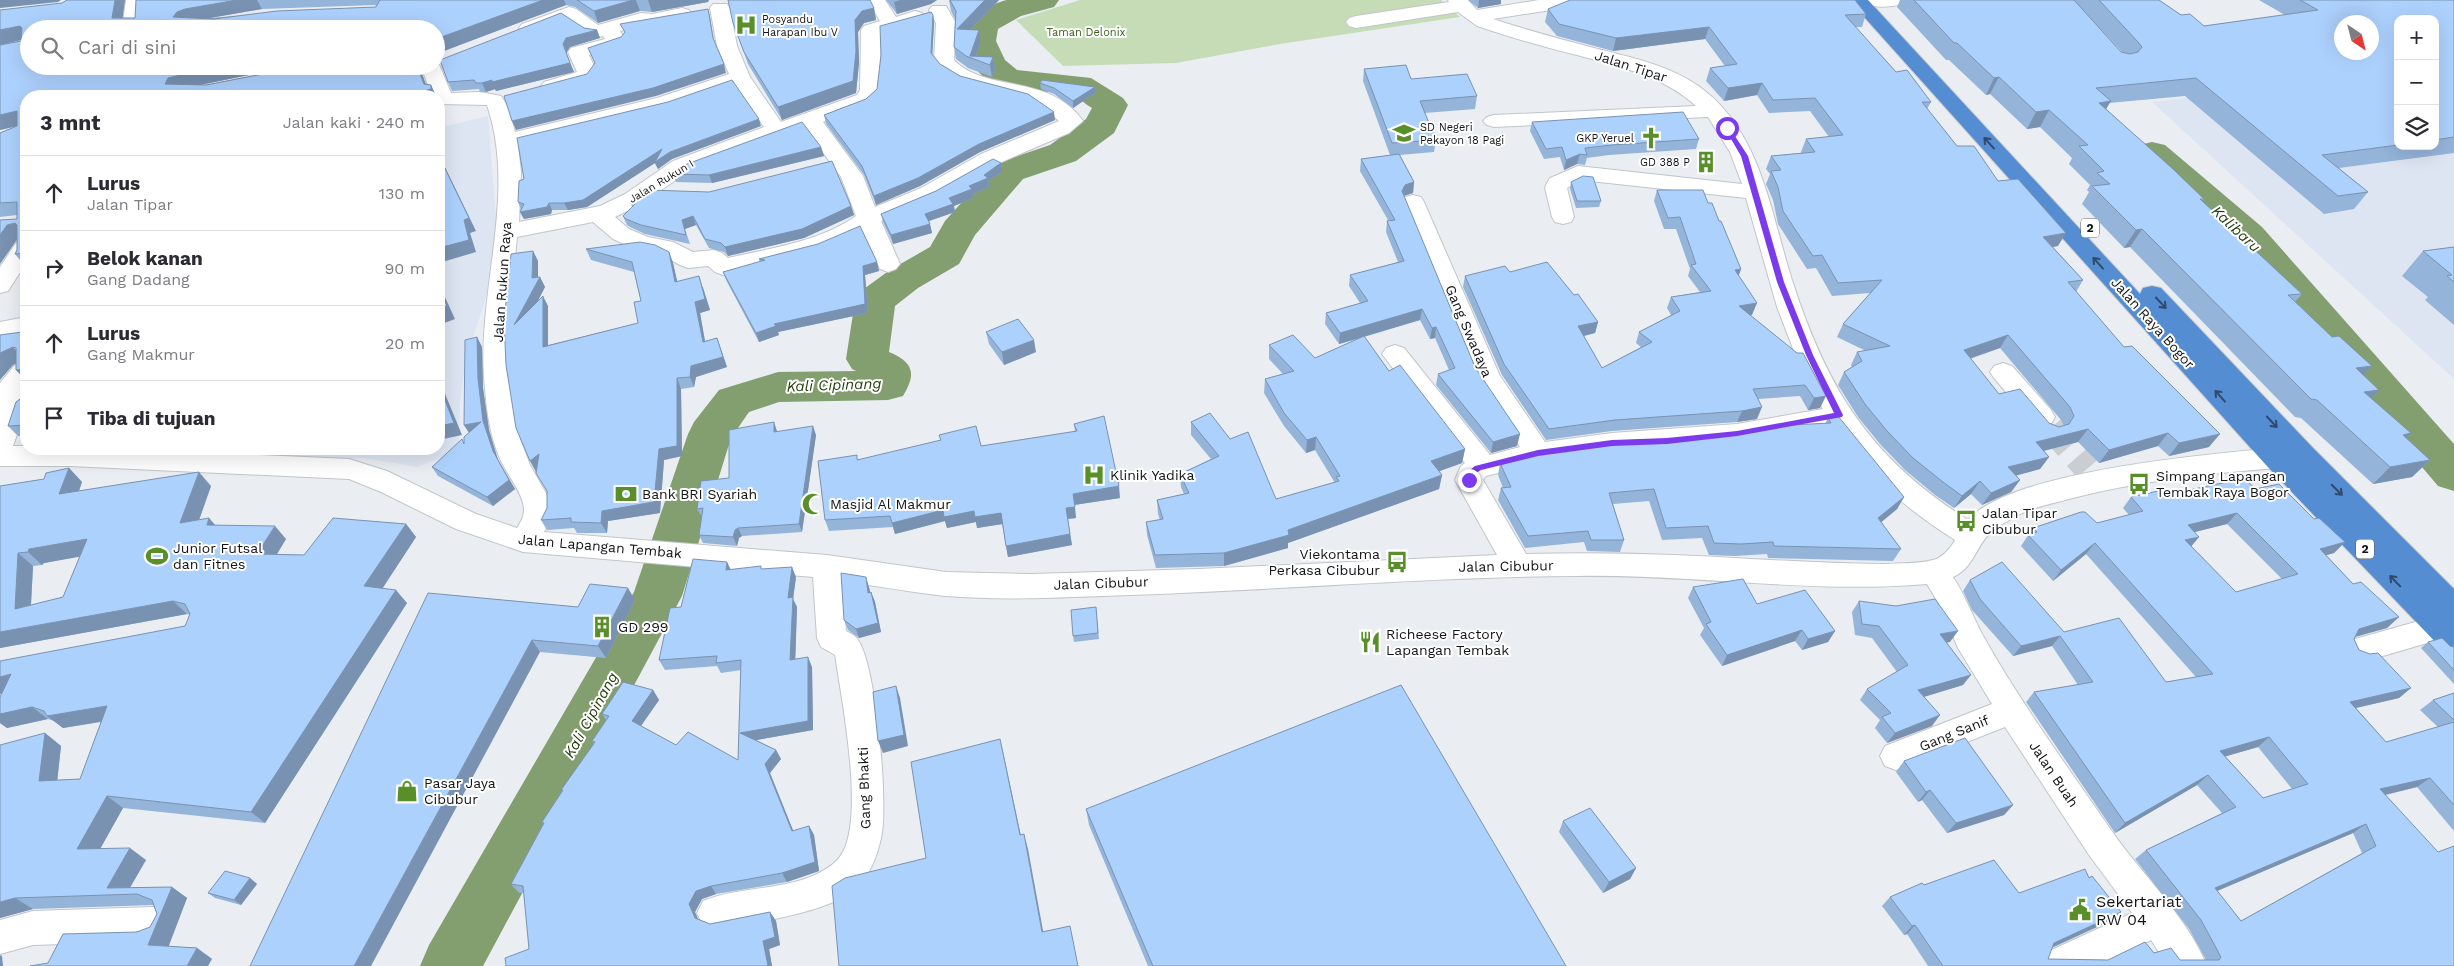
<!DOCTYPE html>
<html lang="id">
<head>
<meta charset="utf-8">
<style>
	body { margin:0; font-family:"Work Sans",sans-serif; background:#f2f2f3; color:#2b2b33 }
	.controls { position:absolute; right:15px; top:15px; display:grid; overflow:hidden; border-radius:10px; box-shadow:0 5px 20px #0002 }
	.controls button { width:45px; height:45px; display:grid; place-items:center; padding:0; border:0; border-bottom:1px solid #e1e1e2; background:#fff; color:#2b2b33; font:25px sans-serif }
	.compass { position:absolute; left:2334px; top:15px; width:45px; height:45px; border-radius:50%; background:#fff; box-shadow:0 5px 20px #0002; rotate:145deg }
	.stop { position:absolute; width:15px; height:15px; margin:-11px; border:4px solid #7c3aed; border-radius:50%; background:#fff }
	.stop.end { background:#7c3aed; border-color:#fff; box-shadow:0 1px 5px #0008 }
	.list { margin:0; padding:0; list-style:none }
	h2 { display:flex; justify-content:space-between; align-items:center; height:65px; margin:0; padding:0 20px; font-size:21px }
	h2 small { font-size:16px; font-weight:400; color:#7c7c81 }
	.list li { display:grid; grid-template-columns:32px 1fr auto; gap:15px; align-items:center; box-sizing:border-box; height:75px; padding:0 20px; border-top:1px solid #e1e1e2 }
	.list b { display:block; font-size:19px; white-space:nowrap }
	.list p { margin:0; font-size:16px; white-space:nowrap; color:#7c7c81 }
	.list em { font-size:16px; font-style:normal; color:#7c7c81 }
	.icon { flex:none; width:28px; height:28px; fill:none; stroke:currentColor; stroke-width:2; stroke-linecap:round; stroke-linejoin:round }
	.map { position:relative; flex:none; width:2454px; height:966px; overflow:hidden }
	.search { position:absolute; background:#fff; box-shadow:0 5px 20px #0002; left:20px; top:20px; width:425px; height:55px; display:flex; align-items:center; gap:12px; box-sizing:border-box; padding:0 18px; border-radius:28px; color:#7c7c81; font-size:19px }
	.panel { position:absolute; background:#fff; box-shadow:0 5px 20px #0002; left:20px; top:90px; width:425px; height:365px; border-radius:20px }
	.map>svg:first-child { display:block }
</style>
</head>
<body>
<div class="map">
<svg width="2454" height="966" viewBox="0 0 2454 966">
	<rect width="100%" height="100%" fill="#eaeef3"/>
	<!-- built -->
	<g fill="#dce5f1" fill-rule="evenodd">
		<path d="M2389,0l65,17v362l-302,-277 75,-9 -71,-61zM2398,19h37v127h-37zM2342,22h30v30h-30z"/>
		<polygon points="439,112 446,126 488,116 498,244 484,305 466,357 460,405 459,451 417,467 364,458 328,460 151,452 153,449 439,449"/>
	</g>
	<!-- green -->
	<polygon fill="#c6dcb7" points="1080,0 1441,0 1460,17 1280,44 1176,63 1063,66 1016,20"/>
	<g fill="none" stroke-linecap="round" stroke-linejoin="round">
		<!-- river -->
		<g fill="#839f70" fill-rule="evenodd">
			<path d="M1007,0h52l-5,7 -33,9 -23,13 -2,12 9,19 12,10 74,8 32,20 5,7 -14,28 -38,28 -53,18 -48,56 -16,29 -41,24 -23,18 -6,46c24,10 28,21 14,44l-15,4 -109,2 -30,10 -18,26 -49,158 -199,370h-63l9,-21 205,-353 54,-158 6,-12 25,-32 59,-18 78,-1 -4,-2 -6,-10 9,-58 6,-10 29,-21 40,-23 15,-26 52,-58 53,-18 36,-26 6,-11c-7,-4 -15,-12 -23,-14 -23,-5 -51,2 -72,-8 -21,-9 -41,-42 -29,-63 6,-12 27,-20 39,-23z"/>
			<polygon points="2152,142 2165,145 2262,227 2454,444 2454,491 2438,486 2234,245 2139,161 2134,153 2139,145"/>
		</g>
		<!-- minor-tunnel -->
		<polyline stroke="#cacdd2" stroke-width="26" stroke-dasharray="26 13" stroke-linecap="butt" points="2051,428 2087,469"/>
		<!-- minor casing -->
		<g stroke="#c1c5ca" stroke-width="2">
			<g id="minor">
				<polygon points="126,0 144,0 142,29 122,29"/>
				<path d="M867,0h18l11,17 19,-6 7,2 3,4 -3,4 -41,12 -1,57 -7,13 -50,19 40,54 12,31 46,-19 60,-34 78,-33c-12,-11 -25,-20 -40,-24 -30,-10 -65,-7 -85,-36l2,-38 -7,-13 3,-4h14l10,17 -2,37c31,33 96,13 129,61l-14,12 -72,31 -60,34 -56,23 19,43 -4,5 -8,3 -8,-3 -17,-37 -43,19 -97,24 -8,-3 -7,-6 -20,2 -8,-3 -20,-11 -25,-5 -22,-10 -20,-17 -76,15 -9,95 2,44 10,63 10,26 21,37v16l-7,14 283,23 119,17 86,2 167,-5 298,-14 -42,-75 6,-14 4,-3 -83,-109 4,-6 9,-3 9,3 86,107 30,-8 -45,-69 -73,-176 3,-5 8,-2 8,2 3,5 76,174 45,66 67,-9 125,-9 86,-15 -26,-50 -20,-52 -31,-109 -165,-18 -14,8 7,29 -3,5 -8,2 -8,-2 -3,-5 -7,-29 2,-5 3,-5 28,-12 164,18 -12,-32 -22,-35 -214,10 -7,-2 -4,-4 4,-4 7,-2 202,-9c-34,-31 -76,-39 -119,-51 -34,-8 -67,-18 -100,-29l-19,-14 -102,16 -7,-2 -3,-4 3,-4 7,-2 93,-14 -1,-2h20l9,10 62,-10h46l-2,4 -7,2 -83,13c33,11 67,20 101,29 35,9 72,16 103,37 64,44 73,126 95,195 35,109 78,178 176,240 42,-49 242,-66 308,-72l10,3 4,7 -4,7 -10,3c-69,6 -140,13 -207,31 -17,5 -36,8 -51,16 -8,5 -19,10 -26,16 -16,14 -18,37 -39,46 12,18 19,38 29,57 38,68 85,132 129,196 31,45 75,85 96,136h-39l-17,-26 -54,26h-57l5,-13 87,-40 -43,-58 -84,-128 -109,43 -11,-4 -5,-10 5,-10 107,-42 -34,-56 -19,-44 -12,-20c-116,10 -232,-10 -349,-8 -149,1 -298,14 -447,19 -62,2 -125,6 -186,1 -34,-4 -68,-10 -103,-15l4,50c4,2 10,5 12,9 18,24 31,167 23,198 -4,19 -11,37 -25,50 -25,25 -106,35 -141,42l-12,-5 -6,-12 6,-12c36,-15 79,-10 114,-27 10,-5 21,-12 26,-22 21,-40 -1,-151 -8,-197l-14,-8 -4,-9 -4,-61 -290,-25 -67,-23 -75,-37 -32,-13 -279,-13h-70v-83l14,-17 12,-5v23l-4,10 4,4v11l-13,37h13v3h104l219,10 38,12 89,43 41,14c5,-8 9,-15 6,-25 -4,-15 -16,-29 -23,-44 -11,-25 -14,-54 -16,-82 -6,-91 33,-183 3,-272l-48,-1v-8h-7l-11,-30h15v-5l2,1 13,31 29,-1 21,4 7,11 7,25 142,-34 72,-24 -12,-28 -7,-38 3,-4h14l3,4 7,38 13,31 31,45 76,-27 3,-5 1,-60 3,-4 16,-5zM735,85l29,42 -91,34 -48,33 -25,12 -81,16 2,-50 -3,-28 152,-37zM805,128l36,49 15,39c-37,26 -85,32 -128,42l-6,-5 -8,-3 -21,2 -20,-10 -25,-5 -19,-8 -14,-12 26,-13 48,-33zM1833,426c32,48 73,83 122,114 -4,8 -13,18 -22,20 -15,4 -34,3 -49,4 -45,0 -89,-3 -133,-5 -75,-5 -150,-7 -225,-5l-43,-74 3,-4 52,-13 74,-10 125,-9z"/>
				<path d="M1867,0h37l-2,4c-11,3 -22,4 -33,1z"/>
				<path d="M569,7l7,2 22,16 43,-12 11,1 30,-6 7,2 3,4 -3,4c-24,6 -46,7 -69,13l6,9 -3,4 -34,11 8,17 -7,9 -39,11 -7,-2 -3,-4 3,-4 33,-10 -9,-20 3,-4 34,-9 -2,-3c-15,4 -24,-7 -36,-16l-31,12h-14l-3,-4 3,-4z"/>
				<polygon points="26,238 26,263 8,291 0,293 0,267 18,240"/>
				<polygon points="26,317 26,333 0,338 0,322"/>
				<polygon points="2003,363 2012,366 2051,410 2055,417 2051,424 2042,427 2033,424 1994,378 1990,372 1994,366"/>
				<polygon points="2440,615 2451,618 2454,625 2451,636 2359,663 2348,659 2344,650 2348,641"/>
				<polygon points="153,907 166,912 171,924 166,936 153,941 33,945 0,954 0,920 33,911"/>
			</g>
		</g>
		<!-- highway casing -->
		<g stroke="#cbcbcc" stroke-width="2">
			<polygon id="highway" points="1849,0 1868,0 2140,294 2143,288 2152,286 2161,288 2313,448 2454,589 2454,654 2443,650 2266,465"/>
		</g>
		<!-- minor -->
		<use href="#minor" fill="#fff" fill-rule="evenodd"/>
		<!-- highway -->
		<use href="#highway" fill="#558dd2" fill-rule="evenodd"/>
	</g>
	<!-- wall -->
	<g fill="#95b4da" fill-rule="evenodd">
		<path d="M125,0l-3,18h13l1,-18h573l-1,2 -56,10 -12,-1 -42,12 -23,-16 -9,-2 -130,49v-25l-407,37h263l-92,19h6l216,-11 4,11h5l5,11h-410v171l-11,-13 2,-4v-11l-17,25 17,-45v-4l-17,2v-84l17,-7 -17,4v-85l21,-4v-1l-21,5v-35zM375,5l1,1v1l-168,11 54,-9z"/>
		<polygon points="886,0 937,0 931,4 897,14"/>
		<polygon points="949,0 999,0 970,30 980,43 976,56 993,57 995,69 992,77 968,68 956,59 954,47 955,19 951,11"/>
		<polygon points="1468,0 1501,0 1501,4 1478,8"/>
		<path d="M1900,0h259l22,15 23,11 81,-11 -26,-15h195v153l-115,15 29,24 -14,17 -30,5 -139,-118 -76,7 -3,6 98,90 -2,2 100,93 -7,8 37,35 40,29 -9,9 8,24 35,39 24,22 -18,17 -39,7 -72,-66 -6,-1 -165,-170 -6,1 -42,-44 7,-12 -2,-2 3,-5 -21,-21 3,-6 -32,-31 -13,2 -37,-35 -4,1 -37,-35h-3l-49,-53zM2398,19h37v127h-37zM2097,25l25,27h-1z"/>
		<polygon points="874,8 876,20 864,23 858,32 859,63 856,93 782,120 748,64 733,23"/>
		<path d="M1548,9l318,5 -4,13h-7l41,45 35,30 -4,7 30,37 41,35 60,65 -5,1 30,33 -7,12 133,155 -40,9 -11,-10 -59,17 -21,-21 -34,9 5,6 -9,12 -24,6 4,5 -9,12 -29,13 -11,-11 -17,14 -19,-13 -30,-25 -25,-26 -22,-27 -20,-32 6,-13 8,-5 -1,-2 6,-13 9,-1 -29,-14 6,-13 27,-31 -38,3 -16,-28 -9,1 -29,-45 -5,-24 -7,-16 4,-10 -4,-5 5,-13 30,-3v-1l5,-13 23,-2 -19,-26 -41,2 -12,-18 -33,6 -18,-20 4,-13 15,-2 -20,-27 -92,12 -56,-15 -12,-14zM2000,348l61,72 3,6 -5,1 -10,-4 -50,-29 -29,-35z"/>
		<polygon points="933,15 934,23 932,55 940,64 960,76 1055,120 980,152 920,186 876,205 864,175 826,124 824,115 866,99 877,89"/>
		<polygon points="584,28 597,30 600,38 570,47 566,53 574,72 496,91 495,89 486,92 480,92 479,89 452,91 448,82"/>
		<polygon points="1364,69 1411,79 1477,96 1475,109 1425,113 1436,140 1434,152 1400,155 1414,182 1413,193 1404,196 1475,367 1517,446 1491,453 1436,385 1438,374 1449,370 1435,338 1430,339 1420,320 1364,337 1389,371 1465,449 1462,463 1439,471 1442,475 1439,489 1288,543 1288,548 1224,566 1156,568 1147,535 1146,522 1160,520 1158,514 1157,500 1184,494 1181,487 1180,474 1211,459 1191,435 1191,422 1276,499 1335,483 1315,450 1306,453 1284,426 1264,393 1265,379 1283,374 1269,359 1269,345 1315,358 1361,338 1339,344 1325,324 1326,313 1360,303 1349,286 1350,275 1398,262 1386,232 1387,221 1388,220 1360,171 1361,159 1390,155 1363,81"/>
		<polygon points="1040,83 1095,93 1073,108 1054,94 1041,89"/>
		<polygon points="1532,122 1699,139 1696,149 1609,155 1587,158 1585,165 1577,164 1564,170 1560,157 1544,159 1530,131"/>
		<polygon points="761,126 672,159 658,169 655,163 587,207 568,210 552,210 551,214 524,219 520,212 521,210 518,202"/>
		<polygon points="821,147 824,156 712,183 676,182 673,174"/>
		<polygon points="1002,172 988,181 989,187 973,194 973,198 954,206 955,212 929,221 932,233 893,244 883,222 881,214 936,191"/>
		<polygon points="1571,182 1601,201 1599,207 1576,208 1570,189"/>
		<polygon points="1657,190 1708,203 1719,221 1741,269 1738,276 1752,315 1750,315 1797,353 1820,408 1808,410 1800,396 1758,399 1757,419 1737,422 1612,431 1546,440 1502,375 1463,287 1465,276 1510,272 1574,295 1598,322 1595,333 1584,336 1602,368 1641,347 1636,343 1639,332 1671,315 1667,308 1671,297 1700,292 1688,276 1690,269 1676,229 1664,229 1654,201"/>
		<polygon points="631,203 851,206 854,215 804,238 728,256 724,252 709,248 696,225 685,229 690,244 645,234 630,227 627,225 623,216 632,207"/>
		<polygon points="2454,247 2454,325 2425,300 2428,297 2402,276 2423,251"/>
		<polygon points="586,249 669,252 673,263 677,282 703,287 710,310 700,313 705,341 717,338 727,367 696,377 694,387 681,389 682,456 664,460 660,513 608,521 607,533 577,533 574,528 547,530 541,520 547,508 547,491 537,471 536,472 533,251 538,261 538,277 540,277 545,287 538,300 548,306 548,345 638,323 641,301 634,272 591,260"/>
		<polygon points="759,259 877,262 879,271 865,275 868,313 778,332 779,335 759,342 726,280 723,272 760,262"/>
		<polygon points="986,332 1036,352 1004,365 989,344"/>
		<polygon points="477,337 482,347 483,388 489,430 498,460 515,489 493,506 438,476 432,467 464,443 469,433 464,425"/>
		<polygon points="26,398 26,436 18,436 8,426"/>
		<polygon points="1828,418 1904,497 1897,509 1881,522 1901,549 1893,561 1768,558 1767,554 1735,556 1709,555 1702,538 1662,540 1649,501 1613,504 1624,540 1620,552 1587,551 1584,542 1525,548 1498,500 1501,488 1503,488 1498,475 1500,463 1825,424"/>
		<polygon points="1074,424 1120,498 1074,505 1076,518 1068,519 1072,545 1008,557 1002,524 977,528 976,522 947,528 945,521 895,534 893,527 829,531 825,520 859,460 981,446 1075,432"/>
		<polygon points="777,432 816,435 802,532 742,536 739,538 737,546 703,543 699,535 702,517 697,509"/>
		<path d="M69,468l13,14 -3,9 132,-5 -12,34 10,-2 6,7 71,14 -9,15 27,1 102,-31 10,13 -34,51 25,15 -142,220 -142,-15 -23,40 46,12 -16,28 42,-1 15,11 -19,48 29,2 15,11 -164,4 102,-36 7,-13 -4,-9 -120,4 -33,9 45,-185 16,13 -4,34 23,-1 21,-57 -38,6 -9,-7 -6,-2 -41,9 -7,-5v-26l2,-3 183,-68 5,-11 -3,-1 -187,34v-162l44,-7zM80,556l-17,41 -32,8 2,-39 9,-1 2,-2z"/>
		<path d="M2255,489l59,30 31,23 -11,11 -8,2 27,29 46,33 -12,11 -32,9 -1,2 5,11 52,38 -12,10 -43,10 30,34 52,-15 -18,-17 13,-10 21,-7v138l-37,-44 -32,8 69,171h-526l-21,-32 -3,1 -22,-29 8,-9 34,-12 95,8 91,28 -58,27 -4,11 60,1 46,-7 26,7h26l-17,-31 -54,-70 11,-9 76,-37 -25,-28 -82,48 -89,-131 8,-10 44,-7 -26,-39 -39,10 -41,-46 -9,-19 7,-11 94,52 102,50 30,-5 -110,-123 -33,27 -32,-35 12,-18 64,-5 32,-8 -6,-7 8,-11 31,-1zM2227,524l55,55 -46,13 -45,-46 3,-14zM2258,747l34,42 -29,9 -38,-42zM2353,833l9,20 -121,68 -24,-30z"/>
		<polygon points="731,569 762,569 796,577 793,599 797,607 795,659 812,667 813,730 756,740 776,750 781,759 770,773 793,831 809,826 814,835 819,871 787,882 716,894 702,899 695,912 698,919 710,924 770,912 776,921 780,945 769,949 772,966 506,966 529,949 524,893 519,893 511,884 543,824 542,822 562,791 561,790 594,744 592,741 606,720 602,714 653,690 659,700 641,726 676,745 738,760 741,670 721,673 717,666 665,670 659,660 681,607"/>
		<polygon points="869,587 870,592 871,592 875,602 881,632 859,638 848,630 844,620"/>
		<polygon points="1693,587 1757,604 1835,631 1828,642 1802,650 1795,641 1722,666 1700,635 1704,628 1688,598"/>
		<polygon points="428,593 578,607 635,600 606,658 540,652"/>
		<polygon points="1859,601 1950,642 1947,642 1963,685 1924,697 1932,726 1887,743 1875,728 1880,720 1860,700 1867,689 1897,672 1872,638 1855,635 1852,612"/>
		<polygon points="1096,607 1099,639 1074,642 1073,636"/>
		<polygon points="2428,642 2454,647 2454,684 2421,648"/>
		<polygon points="1904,761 2013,805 2004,815 1947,833 1922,800 1918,802 1896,772"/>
		<polygon points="1086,809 1566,966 1148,966 1089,825"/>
		<polygon points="1563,821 1636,868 1630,879 1603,893 1559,832"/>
		<polygon points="250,878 257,884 241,905 215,898 208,893"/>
	</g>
	<!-- shaded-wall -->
	<g fill="#7992b1">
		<polygon points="0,0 61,0 58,2 0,8"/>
		<polygon points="115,0 125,0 121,29 112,18"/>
		<polygon points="237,0 257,0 262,9 193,21 173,17 177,12 185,9"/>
		<polygon points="543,0 564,0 566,5 436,54 436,39"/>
		<polygon points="633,0 636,0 640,11 598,23 594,11"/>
		<polygon points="648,0 709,0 708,2 652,12"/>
		<polygon points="900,0 937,0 931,4 897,14 894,2"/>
		<polygon points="985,0 999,0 959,41 957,29"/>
		<polygon points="1479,0 1501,0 1501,4 1478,8"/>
		<polygon points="874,8 876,20 864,23 858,32 859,63 856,93 782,120 778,107 855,20 862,11"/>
		<polygon points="708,9 710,17 715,47 713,38"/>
		<polygon points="933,15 934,23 932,61 931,53"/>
		<polygon points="20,26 29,38 0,45 0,30"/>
		<polygon points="1709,27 1705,39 1613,51 1616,38"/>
		<polygon points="597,30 600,38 570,47 566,53 574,72 496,91 495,89 486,92 482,83 563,44 566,38"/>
		<polygon points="979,30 980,43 975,59 970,56"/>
		<polygon points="993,57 995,69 992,77 990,65"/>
		<polygon points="724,64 726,73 656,96 516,130 512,121"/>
		<polygon points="223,66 292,66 185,88 165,84 168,78 176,76"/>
		<polygon points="417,66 422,74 428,90 431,85 436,96 410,96 409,95 424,84"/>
		<polygon points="1999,77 1990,94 1986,95 1994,78"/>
		<polygon points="1762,83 1757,95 1724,101 1728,88"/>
		<polygon points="1095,87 1095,93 1073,108 1073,101"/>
		<polygon points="2111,101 2100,119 2099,103"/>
		<polygon points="2049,110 2040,127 2027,129 2036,112"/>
		<polygon points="17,111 26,124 0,130 0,115"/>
		<polygon points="1054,112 1055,120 980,152 920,186 876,205 874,196 979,144"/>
		<polygon points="759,119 761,126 672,159 658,169 655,163 587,207 568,210 564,203 662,149 670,152"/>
		<polygon points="821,147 824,156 712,183 709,175"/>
		<polygon points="1580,154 1577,164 1564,170 1566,160"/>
		<polygon points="439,155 476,231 470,233 476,252 439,263 439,248 464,220"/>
		<polygon points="1001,163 1002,172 988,181 989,187 973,194 973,198 954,206 955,212 926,222 925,214 969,186"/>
		<polygon points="1414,182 1413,193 1403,196 1402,191 1405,185"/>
		<polygon points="549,203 552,210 551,214 524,219 520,212"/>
		<polygon points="851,206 854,215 804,238 728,256 725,247"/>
		<polygon points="693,216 696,225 685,229 690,244 682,220"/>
		<polygon points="15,223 26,236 18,238 0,264 0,235 7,225"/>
		<polygon points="930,224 932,233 893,244 891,235"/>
		<polygon points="2142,229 2130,247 2124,248 2136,230"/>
		<polygon points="2066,233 2058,246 2035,250 2043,237"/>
		<polygon points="533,251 538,261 538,281 540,277 545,287 520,336 514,325 532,278"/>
		<polygon points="669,252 673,263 680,293 675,282"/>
		<polygon points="877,262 879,271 865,275 868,313 778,332 779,335 759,342 756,333 774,324 863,266"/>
		<polygon points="1741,269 1737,281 1735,270"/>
		<polygon points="699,276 710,310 700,313 707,353 703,342 695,302"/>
		<polygon points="439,284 455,319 439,325"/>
		<polygon points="543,296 548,306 548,357 543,347"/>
		<polygon points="1757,303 1752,315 1734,317 1739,306"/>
		<polygon points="1422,309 1420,320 1339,344 1340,333"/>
		<polygon points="1598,322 1595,333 1575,338 1578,326"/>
		<polygon points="1436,327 1435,338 1430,339 1432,328"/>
		<polygon points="2008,335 2000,348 1956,363 1964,350"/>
		<polygon points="477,337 482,347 483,388 489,430 498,460 515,489 493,506 487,497 493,451 483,421 478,379"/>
		<polygon points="717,338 727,367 696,377 694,387 690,377 691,366"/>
		<polygon points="1034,340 1036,352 1004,365 1002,352"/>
		<polygon points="13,347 25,359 13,365 0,380 0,353"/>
		<polygon points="2372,366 2356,383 2356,368"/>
		<polygon points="26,369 26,381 16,370"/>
		<polygon points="677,378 681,389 682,456 664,460 660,513 608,521 607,533 601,523 602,511 659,449"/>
		<polygon points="439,379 462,435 439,440"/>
		<polygon points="2379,390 2363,408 2364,392"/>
		<polygon points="1826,396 1820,408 1808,410 1814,398"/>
		<polygon points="1762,407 1757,419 1737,422 1742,411"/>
		<polygon points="481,422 470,434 464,425"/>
		<polygon points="774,422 777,431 777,441 774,432"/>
		<polygon points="813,426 816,435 802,532 799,524"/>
		<polygon points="2088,429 2078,442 2027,455 2036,442"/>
		<polygon points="2168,433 2158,446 2099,463 2109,450"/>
		<polygon points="2411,433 2393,451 2403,435"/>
		<polygon points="1520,434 1517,446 1491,453 1493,442"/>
		<polygon points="2220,434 2209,447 2169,456 2179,443"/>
		<polygon points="1316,437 1315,450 1306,453 1307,440"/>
		<polygon points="374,449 395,449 377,453"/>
		<polygon points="1465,449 1462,463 1429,475 1431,461"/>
		<polygon points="539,454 545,464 536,472 530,461"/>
		<polygon points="2049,457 2040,469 2000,480 2008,467"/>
		<polygon points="2430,460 2412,477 2373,484 2390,467"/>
		<polygon points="69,468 82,482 73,508 59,494"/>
		<polygon points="199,472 211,486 193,537 180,523"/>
		<polygon points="1442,475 1439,489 1288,543 1288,548 1224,566 1224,553"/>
		<polygon points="2020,480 2011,492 1982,505 1991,493"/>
		<polygon points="1980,481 1971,494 1954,508 1962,496"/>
		<polygon points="1119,486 1120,498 1074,505 1073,494"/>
		<polygon points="1904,497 1897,509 1872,530 1878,518"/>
		<polygon points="1075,507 1076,518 1067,519 1066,508"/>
		<polygon points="943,510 1001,513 1003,524 977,528 976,522 947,528 945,521 895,534 892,523"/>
		<polygon points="2237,513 2227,524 2179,536 2188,525"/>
		<polygon points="209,518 221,532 207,525"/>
		<polygon points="406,524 416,537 375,600 364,586"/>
		<polygon points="275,526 286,539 269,567 257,554"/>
		<polygon points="738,528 742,536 739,538 737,546 733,537 735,530"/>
		<polygon points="1070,534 1072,545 1008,557 1006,546"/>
		<polygon points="2199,537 2190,548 2185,540"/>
		<polygon points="87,539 101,553 44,563 42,565 28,552 29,549"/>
		<polygon points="2345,542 2334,553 2309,560 2320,549"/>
		<polygon points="2095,543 2086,554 2053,581 2061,570"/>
		<polygon points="18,553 33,566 30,622 15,609"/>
		<polygon points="727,562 732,572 726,570"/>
		<polygon points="792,567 796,577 793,599 797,607 795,670 790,660 788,598"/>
		<polygon points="866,577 869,587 872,602 868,593"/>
		<polygon points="628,588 635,600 606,658 598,646"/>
		<polygon points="396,590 407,603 265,823 251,812"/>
		<polygon points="871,592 875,602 881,632 859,638 856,629"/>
		<polygon points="173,601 187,614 0,648 0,632"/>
		<polygon points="2399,617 2387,628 2347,639 2359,629"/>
		<polygon points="1802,630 1795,641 1722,666 1727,655"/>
		<polygon points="1835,631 1828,642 1802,650 1808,639"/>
		<polygon points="1958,631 1950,642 1932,645 1940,634"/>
		<polygon points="2060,636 2052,646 2013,656 2021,646"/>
		<polygon points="532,640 540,652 371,966 354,966"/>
		<polygon points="808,657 812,667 813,730 745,742 740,733"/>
		<polygon points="11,674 27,687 0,694 0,677"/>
		<polygon points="1971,675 1963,685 1910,701 1918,690"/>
		<polygon points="896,686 900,698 908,746 883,753 878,741"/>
		<polygon points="2411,688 2399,698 2338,712 2350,702"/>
		<polygon points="653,690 659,700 638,730 632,721"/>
		<polygon points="107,706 122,718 63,728 47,716"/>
		<polygon points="32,707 48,719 7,728 0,723 0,714"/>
		<polygon points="1940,715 1932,726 1887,743 1895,733"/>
		<polygon points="45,733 61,746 56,793 39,781"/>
		<polygon points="2269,737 2258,747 2210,761 2220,751"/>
		<polygon points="1000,739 1004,756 1024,850 1020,835"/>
		<polygon points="776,750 781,759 770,773 797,840 792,831 765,764"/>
		<polygon points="2208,775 2197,785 2115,833 2125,823"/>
		<polygon points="2430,778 2417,787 2368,799 2380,789"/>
		<polygon points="1930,790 1922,800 1918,802 1926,792"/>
		<polygon points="107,796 123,808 94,860 77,849"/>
		<polygon points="2013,805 2004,815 1947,833 1956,823"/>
		<polygon points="2366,824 2353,833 2203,897 2215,888"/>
		<polygon points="809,826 814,835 819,871 787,882 782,873"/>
		<polygon points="1024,834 1028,849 1046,947 1042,932"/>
		<polygon points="130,848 146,860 126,894 107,888"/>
		<polygon points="1636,868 1630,879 1603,893 1609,882"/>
		<polygon points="250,878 257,884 241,905 234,900"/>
		<polygon points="711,886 716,894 702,899 695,912 701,926 695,918 689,904 696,891"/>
		<polygon points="172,887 187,898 165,956 148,945"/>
		<polygon points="15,898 33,909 0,918 0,902"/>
		<polygon points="770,912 776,921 780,945 769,949 772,966 768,966 763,941"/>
		<polygon points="2121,912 2110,921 2044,951 2054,943"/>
		<polygon points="1915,925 1907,934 1904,935 1912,926"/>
		<polygon points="197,948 212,959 208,966 187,966"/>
		<polygon points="0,955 2,956 3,966 0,966"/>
	</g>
	<!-- building -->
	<g fill="#add1fd" stroke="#7992b1" fill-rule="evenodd">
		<polygon points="67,0 115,0 112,18 135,18 136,0 237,0 185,9 177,12 173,17 213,19 277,11 376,7 380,0 543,0 436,39 436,29 29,29 29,66 223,66 176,76 168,78 165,84 206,85 304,66 387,66 390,67 395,66 417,66 424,84 431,85 431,89 409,95 410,96 26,96 26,253 15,254 17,250 17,225 15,223 7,225 0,235 0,220 17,219 17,202 0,203 0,133 17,126 17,111 0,115 0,45 21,41 22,28 20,26 0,30 0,10 62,3"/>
		<polygon points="577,0 633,0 594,11"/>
		<polygon points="728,0 870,0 874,8 862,11 855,20 856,51 853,81 778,107 744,52 733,23"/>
		<polygon points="950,0 985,0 957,29 979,30 970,56 993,57 990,65 966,56 954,47 956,11"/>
		<path d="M1570,0h285l11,14 -21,1 51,57 11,-2 24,32h-9l35,44h17l24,35 20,-2 48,54 -23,4 40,43 -15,2 56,65 8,-1 88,88 -41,9 -11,-10 -59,17 -21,-21 -52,13 13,15 -41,10 12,13 -29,13 -11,-12 -18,15 -19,-14 -30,-24 -26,-27 -22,-27 -21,-32 18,-11 -5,-9 33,-6 -47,-22 39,-44 -44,3 -16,-28 -9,1 -30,-45 -5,-24 -7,-16 10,-1 -10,-14 44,-4 -9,-13 37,-4 -28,-37 -42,2 -11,-17 -34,5 -18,-20 27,-4 -28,-37 -93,11 -57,-14 -11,-15zM2008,335l62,72 4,9 -5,8 -10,3 -10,-4 -29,-34 -21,5 -35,-44z"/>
		<path d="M1914,0h160l47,52 9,2 8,-2 4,-5 -4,-5 -39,-42h60l22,15 9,-1 14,12 114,-16 -18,-10h154v137l-19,3v-121h-37v126l-76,10 46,37 -30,4 -142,-118 -100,10 15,13 -12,2 74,66 31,30h-4l102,95 -14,1 44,42 7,-1 33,30 -16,2 23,22 -15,2 47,41 -8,2 27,25 -40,7 -73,-67 -6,-1 -169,-170 -6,1 -44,-44 18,-2 -13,-11 7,-2 -25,-25 9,-1 -39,-35 -13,2 -37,-35 -5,1 -37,-35h-3zM2342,22h30v30h-30z"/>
		<polygon points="708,9 713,38 724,64 653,88 512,121 504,96 587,74 595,63 588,48 621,37 625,32 620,24"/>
		<polygon points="931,12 933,15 931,53 940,64 960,76 1028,94 1054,112 979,144 918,178 874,196 862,166 824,115 866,99 877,89 881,55 880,26"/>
		<polygon points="561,13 584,28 597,30 566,38 563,44 570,63 492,82 492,80 482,83 476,83 474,80 448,82 440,60"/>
		<polygon points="1406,65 1411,79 1467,74 1477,96 1420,101 1436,140 1392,143 1364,69"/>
		<polygon points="732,80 759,119 670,152 655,162 662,149 583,200 564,203 549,203 547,207 520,212 524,204 518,202 519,181 524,179 517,138 668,102"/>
		<polygon points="1042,80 1095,87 1073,101 1054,88 1040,83"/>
		<polygon points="1683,112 1699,139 1612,145 1585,148 1587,155 1580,154 1566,160 1562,147 1546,149 1532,122"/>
		<polygon points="802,122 821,147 709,175 673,174 687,164"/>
		<polygon points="1399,154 1414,182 1405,185 1402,191 1475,367 1520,434 1493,442 1438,374 1455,368 1436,327 1432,328 1422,309 1340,333 1326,313 1368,301 1350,275 1404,261 1387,221 1395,220 1361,159"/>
		<polygon points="439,156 469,218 464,220 469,240 439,248"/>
		<polygon points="993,159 1001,163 984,175 988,178 969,186 972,189 949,198 953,204 925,214 930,224 891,235 881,214 936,191"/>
		<polygon points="832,161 851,206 802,229 725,247 721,243 705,239 693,216 682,220 686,235 641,225 626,219 623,216 636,203 631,203 633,198 648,190 709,192"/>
		<polygon points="1583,176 1593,177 1601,201 1577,201 1571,182"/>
		<polygon points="1657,190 1703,190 1708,203 1712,203 1719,221 1721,221 1741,269 1735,270 1757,303 1739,306 1797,353 1803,353 1826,396 1814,398 1805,385 1753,389 1762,407 1742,411 1615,420 1549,429 1504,364 1465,276 1505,266 1510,272 1547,262 1574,295 1578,294 1598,322 1578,326 1602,368 1652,342 1639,332 1680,311 1671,297 1711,291 1691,265 1696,264 1680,217 1668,218"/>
		<polygon points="860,226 877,262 863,266 865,304 774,324 776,326 756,333 723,272 765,260 759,259 818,244"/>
		<polygon points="640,242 655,245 669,252 675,282 699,276 705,299 695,302 703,342 717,338 723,357 691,366 690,377 677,378 677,446 659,449 654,502 602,511 601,523 571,522 571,518 541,520 547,508 547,491 536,473 539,454 530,461 516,428 506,365 504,321 511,254 533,251 532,278 540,277 514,325 543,296 543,347 638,323 634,302 641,301 632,262 586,249"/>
		<polygon points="2454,247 2454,282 2447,276 2452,275 2423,251"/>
		<polygon points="439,288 447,306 439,309"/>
		<polygon points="1018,319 1034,340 1002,352 986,332"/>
		<polygon points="26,328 26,369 16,370 16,348 13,347 0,353 0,335 22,332"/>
		<polygon points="1293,335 1315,358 1364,336 1389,371 1400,365 1465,449 1431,461 1442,475 1288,530 1289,535 1224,553 1155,555 1146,522 1163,519 1157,500 1189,493 1180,474 1219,456 1191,422 1210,413 1230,439 1248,432 1276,499 1339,481 1336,477 1340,476 1316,437 1307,440 1284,413 1265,379 1294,371 1269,345"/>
		<polygon points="477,337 478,379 483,421 493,451 509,480 487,497 432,467 462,439 464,444 464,437 481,422 464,425 465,340"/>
		<polygon points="439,385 454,423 439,426"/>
		<polygon points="26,398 26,425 8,426 16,402 20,399"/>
		<polygon points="1104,416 1119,486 1073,494 1075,507 1066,508 1070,534 1006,546 1001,513 975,517 974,511 944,517 943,510 892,523 890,516 825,520 818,461 857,455 857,460 941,440 939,435 976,426 981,446 1077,431 1074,424"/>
		<polygon points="1838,416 1904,497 1878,518 1901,549 1774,546 1773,542 1741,544 1714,543 1708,526 1666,528 1654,489 1609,493 1624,540 1591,540 1588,531 1528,536 1501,488 1511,487 1500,463 1542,453 1616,443 1742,434 1790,425 1831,423 1828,418"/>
		<polygon points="774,422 774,432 813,426 799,524 738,528 735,530 733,537 699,535 703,508 697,509 701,481 729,478 729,430"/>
		<path d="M69,468l-10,26 140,-22 -19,51 29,-5 -2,7 68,1 -18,28 47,1 29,-37 73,6 -42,62 32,4 -145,222 -144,-16 -30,53 53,-1 -23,40 65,-1 -24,58 49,3 -10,18h-157l18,-3 15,-29 74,-2 13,-5 7,-13 -5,-14 -15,-6 -122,4 -15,4v-157l45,-12 -6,48 41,-2 27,-73 -60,10 -3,-5 -12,-4 -32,7v-17l11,-23 -11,3v-16l185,-35 5,-12 -5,-10 -12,-3 -173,31v-146l44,-7 2,-6zM87,539l-24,58 -48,12 3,-56 10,-1 1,-3z"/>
		<path d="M2245,478l10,11 24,-5 35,35 5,-1 26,24 -25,7 33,35 8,-2 38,35 -40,12 -5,10 5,11 11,4 8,-1 33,35 -61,14 36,40 68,-20v83l-24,-27 -50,11 58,63 16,-6v120h-511l-28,-41 -3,1 -22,-29 32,-14 2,2 70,-25 25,33 66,-24 4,9 3,-2 29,36 -67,31 -6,16 60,1 37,-18 9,11 17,-5 9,12h39l2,-3 -20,-37 -55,-70 90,-43 -28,-32 -83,48 -91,-131 59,-10 -33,-46 -39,10 -41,-47 -10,-19 32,-18 62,70 55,-14 47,64 47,-8 -118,-131 -34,27 -33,-35 9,-3 -4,-4 48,-16h4l12,11 46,-12 -12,-14 27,-6 4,5zM2237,513l61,61 -62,18 -51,-52 14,-3 -11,-12zM2269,737l39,47 -45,14 -43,-47zM2366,824l10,22 -135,75 -26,-33z"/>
		<polygon points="693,559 727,562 726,570 761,566 761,569 792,567 788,598 793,597 790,660 808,657 808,721 740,733 776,750 765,764 792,831 809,826 815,862 782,873 711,886 696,891 689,904 695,918 710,924 770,912 775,937 763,941 768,966 506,966 505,958 529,949 523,886 511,884 544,823 542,822 563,790 561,790 595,742 592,741 609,716 602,714 623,682 653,690 632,721 676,745 688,732 738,760 741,660 716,663 717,656 659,660 670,608 681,607"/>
		<polygon points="841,573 866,577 868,593 871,592 878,623 856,629 844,620"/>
		<polygon points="1743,579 1757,604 1805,590 1835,631 1808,639 1802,630 1727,655 1706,624 1711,622 1693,587"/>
		<polygon points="590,584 628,588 598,646 532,640 354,966 250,966 428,593 578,607"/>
		<polygon points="1935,599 1958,631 1940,634 1971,675 1918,690 1940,715 1895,733 1882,717 1891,713 1867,689 1908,665 1879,626 1862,624 1859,601 1896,606"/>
		<polygon points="1096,607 1098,633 1073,636 1071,610"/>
		<polygon points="2442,638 2450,646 2454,647 2454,670 2428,642"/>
		<polygon points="1401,685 1566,966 1153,966 1086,809"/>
		<polygon points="896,686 904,735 878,741 873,692"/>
		<polygon points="2454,693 2454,720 2433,700"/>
		<polygon points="1965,738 2013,805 1956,823 1930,790 1926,792 1904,761"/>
		<polygon points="1000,739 1020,835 1024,834 1042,932 1070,926 1078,966 839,966 832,886 845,878 926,858 911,762"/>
		<polygon points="1590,808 1636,868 1609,882 1563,821"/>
		<polygon points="225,871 250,878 234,900 208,893"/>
	</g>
	<!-- one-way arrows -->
	<defs><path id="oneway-shaft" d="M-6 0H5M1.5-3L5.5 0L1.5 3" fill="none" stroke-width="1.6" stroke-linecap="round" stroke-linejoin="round" transform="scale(1.25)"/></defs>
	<g stroke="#314a6b">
		<use href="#oneway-shaft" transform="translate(1989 143) rotate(-132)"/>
		<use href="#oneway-shaft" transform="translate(2098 263) rotate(-132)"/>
		<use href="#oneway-shaft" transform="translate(2161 303) rotate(47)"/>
		<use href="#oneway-shaft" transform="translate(2220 396) rotate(-132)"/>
		<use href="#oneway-shaft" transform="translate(2272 422) rotate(47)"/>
		<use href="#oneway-shaft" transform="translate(2337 490) rotate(45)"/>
		<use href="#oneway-shaft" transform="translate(2395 581) rotate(-134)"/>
	</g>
	<!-- route -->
	<polygon fill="#7c3aed" points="1724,127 1729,127 1748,156 1784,282 1813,355 1843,415 1842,417 1737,436 1667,444 1612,446 1538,456 1481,470 1474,474 1472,482 1467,482 1466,473 1475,466 1538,450 1612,440 1667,438 1737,431 1834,413 1806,355 1777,282 1741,156"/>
	<!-- icons -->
	<defs>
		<g id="hospital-bare" transform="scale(1.725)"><path d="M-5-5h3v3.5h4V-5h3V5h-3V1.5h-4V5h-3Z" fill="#598f29" stroke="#fff" stroke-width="2.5" paint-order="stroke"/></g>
		<g id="school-bare" transform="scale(1.725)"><path d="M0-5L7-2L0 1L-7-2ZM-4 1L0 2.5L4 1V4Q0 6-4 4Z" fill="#598f29" stroke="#fff" stroke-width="2.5" paint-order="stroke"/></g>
		<g id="church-bare" transform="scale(1.725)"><path d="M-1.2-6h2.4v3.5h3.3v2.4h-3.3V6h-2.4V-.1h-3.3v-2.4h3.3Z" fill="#598f29" stroke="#fff" stroke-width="2.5" paint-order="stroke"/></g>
		<g id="building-bare" transform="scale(1.725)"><path d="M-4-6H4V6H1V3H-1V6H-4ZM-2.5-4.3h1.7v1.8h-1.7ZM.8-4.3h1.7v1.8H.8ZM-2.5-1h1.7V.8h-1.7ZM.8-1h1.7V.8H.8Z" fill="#598f29" stroke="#fff" stroke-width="2.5" paint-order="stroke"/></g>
		<g id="bus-bare" transform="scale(1.725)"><path d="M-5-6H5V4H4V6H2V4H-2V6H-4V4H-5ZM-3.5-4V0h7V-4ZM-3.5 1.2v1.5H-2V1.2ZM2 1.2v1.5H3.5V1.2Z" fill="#598f29" stroke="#fff" stroke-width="2.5" paint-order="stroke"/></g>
		<g id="bank-bare" transform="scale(1.725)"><path d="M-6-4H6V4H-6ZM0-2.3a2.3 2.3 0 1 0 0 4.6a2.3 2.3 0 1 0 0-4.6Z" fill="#598f29" stroke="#fff" stroke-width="2.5" paint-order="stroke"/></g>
		<g id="mosque-bare" transform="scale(1.725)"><path d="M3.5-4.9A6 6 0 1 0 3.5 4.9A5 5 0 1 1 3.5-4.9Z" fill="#598f29" stroke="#fff" stroke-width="2.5" paint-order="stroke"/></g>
		<g id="stadium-bare" transform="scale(1.725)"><path d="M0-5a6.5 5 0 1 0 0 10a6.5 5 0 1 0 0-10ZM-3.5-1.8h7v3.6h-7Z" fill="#598f29" stroke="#fff" stroke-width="2.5" paint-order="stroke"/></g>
		<g id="restaurant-bare" transform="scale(1.725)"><path d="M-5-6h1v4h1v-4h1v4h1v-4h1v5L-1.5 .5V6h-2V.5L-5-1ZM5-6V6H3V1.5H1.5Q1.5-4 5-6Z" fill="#598f29" stroke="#fff" stroke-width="2.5" paint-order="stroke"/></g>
		<g id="shop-bare" transform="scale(1.725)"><path d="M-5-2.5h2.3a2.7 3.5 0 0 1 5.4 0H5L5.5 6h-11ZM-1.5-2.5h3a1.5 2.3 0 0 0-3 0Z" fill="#598f29" stroke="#fff" stroke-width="2.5" paint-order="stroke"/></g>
		<g id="civic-bare" transform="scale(1.725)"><path d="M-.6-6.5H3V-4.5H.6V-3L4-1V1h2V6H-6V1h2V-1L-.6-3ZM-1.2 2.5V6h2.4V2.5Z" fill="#598f29" stroke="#fff" stroke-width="2.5" paint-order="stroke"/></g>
	</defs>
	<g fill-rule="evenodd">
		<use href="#hospital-bare" x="746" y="25"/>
		<use href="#school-bare" x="1404" y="133"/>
		<use href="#church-bare" x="1651" y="138"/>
		<use href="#building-bare" x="1706" y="162"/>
		<use href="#hospital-bare" x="1094" y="475"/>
		<use href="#bus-bare" x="2139" y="484"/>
		<use href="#bank-bare" x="626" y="494"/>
		<use href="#mosque-bare" x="813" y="504"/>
		<use href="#bus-bare" x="1966" y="521"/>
		<use href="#stadium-bare" x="157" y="556"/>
		<use href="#bus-bare" x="1397" y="562"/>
		<use href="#building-bare" x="602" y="627"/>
		<use href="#restaurant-bare" x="1370" y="642"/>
		<use href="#shop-bare" x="407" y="791"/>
		<use href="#civic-bare" x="2080" y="910"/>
	</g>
	<g text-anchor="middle" stroke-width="4" stroke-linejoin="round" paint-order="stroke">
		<!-- far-poi labels -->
		<g font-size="11" fill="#131416" stroke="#fff" text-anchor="start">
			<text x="762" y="23">Posyandu<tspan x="762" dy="13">Harapan Ibu V</tspan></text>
			<text x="1420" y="131">SD Negeri<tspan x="1420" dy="13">Pekayon 18 Pagi</tspan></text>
			<text x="1634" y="142" text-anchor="end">GKP Yeruel</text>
			<text x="1690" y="166" text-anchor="end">GD 388 P</text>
		</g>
		<!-- far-park labels -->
		<g font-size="11" fill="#3e611f" stroke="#fff">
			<text x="1086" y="36">Taman Delonix</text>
		</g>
		<!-- far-street labels -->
		<g font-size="11" fill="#131416" stroke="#fff">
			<text transform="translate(661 181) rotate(-31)" y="4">Jalan Rukun I</text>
		</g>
		<!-- shield labels -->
		<g fill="#fff" stroke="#5a5a5c" stroke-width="1">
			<rect x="2081" y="218.5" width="18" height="19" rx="4"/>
			<rect x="2356" y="539.5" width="18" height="19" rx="4"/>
		</g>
		<g font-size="12" font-weight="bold" fill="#131416">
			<text x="2090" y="232">2</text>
			<text x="2365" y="553">2</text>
		</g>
		<!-- street labels -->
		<g font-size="14" fill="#131416" stroke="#fff">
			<text transform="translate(1631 66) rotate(18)" y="5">Jalan Tipar</text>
			<text transform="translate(502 282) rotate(-86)" y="5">Jalan Rukun Raya</text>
			<text transform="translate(2153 323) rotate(48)" y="5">Jalan Raya Bogor</text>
			<text transform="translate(1469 331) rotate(67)" y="5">Gang Swadaya</text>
			<text transform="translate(600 546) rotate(5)" y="5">Jalan Lapangan Tembak</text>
			<text transform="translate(1506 566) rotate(-1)" y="5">Jalan Cibubur</text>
			<text transform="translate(1101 583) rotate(-2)" y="5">Jalan Cibubur</text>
			<text transform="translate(1954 733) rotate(-22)" y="5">Gang Sanif</text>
			<text transform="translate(2054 774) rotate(56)" y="5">Jalan Buah</text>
			<text transform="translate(864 788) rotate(-92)" y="5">Gang Bhakti</text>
		</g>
		<!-- poi labels -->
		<g font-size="14" fill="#131416" stroke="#fff" text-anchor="start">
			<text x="1110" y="480">Klinik Yadika</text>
			<text x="2156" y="481">Simpang Lapangan<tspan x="2156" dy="16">Tembak Raya Bogor</tspan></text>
			<text x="642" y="499">Bank BRI Syariah</text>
			<text x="830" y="509">Masjid Al Makmur</text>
			<text x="1982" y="518">Jalan Tipar<tspan x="1982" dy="16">Cibubur</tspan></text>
			<text x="173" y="553">Junior Futsal<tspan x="173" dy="16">dan Fitnes</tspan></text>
			<text x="1380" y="559" text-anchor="end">Viekontama<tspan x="1380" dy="16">Perkasa Cibubur</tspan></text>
			<text x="618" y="632">GD 299</text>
			<text x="1386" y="639">Richeese Factory<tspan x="1386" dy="16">Lapangan Tembak</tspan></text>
			<text x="424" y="788">Pasar Jaya<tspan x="424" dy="16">Cibubur</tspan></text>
		</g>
		<!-- water labels -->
		<g font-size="15" font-style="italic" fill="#25400d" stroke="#fff">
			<text transform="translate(2236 229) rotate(43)" y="5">Kalibaru</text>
			<text transform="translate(834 385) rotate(-2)" y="5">Kali Cipinang</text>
			<text transform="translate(591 715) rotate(-61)" y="5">Kali Cipinang</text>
		</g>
		<!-- near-poi labels -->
		<g font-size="16" fill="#131416" stroke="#fff" text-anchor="start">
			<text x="2096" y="907">Sekertariat<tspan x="2096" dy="18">RW 04</tspan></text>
		</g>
	</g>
</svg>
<div class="controls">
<button>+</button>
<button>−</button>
<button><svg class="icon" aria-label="layers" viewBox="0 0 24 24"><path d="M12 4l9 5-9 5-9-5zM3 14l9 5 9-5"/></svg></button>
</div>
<svg class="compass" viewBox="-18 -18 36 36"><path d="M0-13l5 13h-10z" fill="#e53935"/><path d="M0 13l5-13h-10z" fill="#7c7c81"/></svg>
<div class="stop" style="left:1727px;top:128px"></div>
<div class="stop end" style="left:1469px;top:480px"></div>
<div class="search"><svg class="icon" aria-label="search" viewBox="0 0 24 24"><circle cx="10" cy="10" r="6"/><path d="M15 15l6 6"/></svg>Cari di sini</div>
<section class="panel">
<h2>3 mnt<small>Jalan kaki · 240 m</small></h2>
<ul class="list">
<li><svg class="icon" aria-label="ahead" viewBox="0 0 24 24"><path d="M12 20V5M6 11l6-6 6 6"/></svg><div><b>Lurus</b><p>Jalan Tipar</p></div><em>130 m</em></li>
<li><svg class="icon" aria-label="right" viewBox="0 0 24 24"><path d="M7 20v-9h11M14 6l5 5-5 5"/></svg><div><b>Belok kanan</b><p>Gang Dadang</p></div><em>90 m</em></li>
<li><svg class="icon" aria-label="ahead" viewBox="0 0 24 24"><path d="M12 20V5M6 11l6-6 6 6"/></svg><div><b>Lurus</b><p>Gang Makmur</p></div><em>20 m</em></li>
<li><svg class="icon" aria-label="arrive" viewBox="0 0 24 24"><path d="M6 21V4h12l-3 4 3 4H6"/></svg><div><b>Tiba di tujuan</b></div></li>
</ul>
</section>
</div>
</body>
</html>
